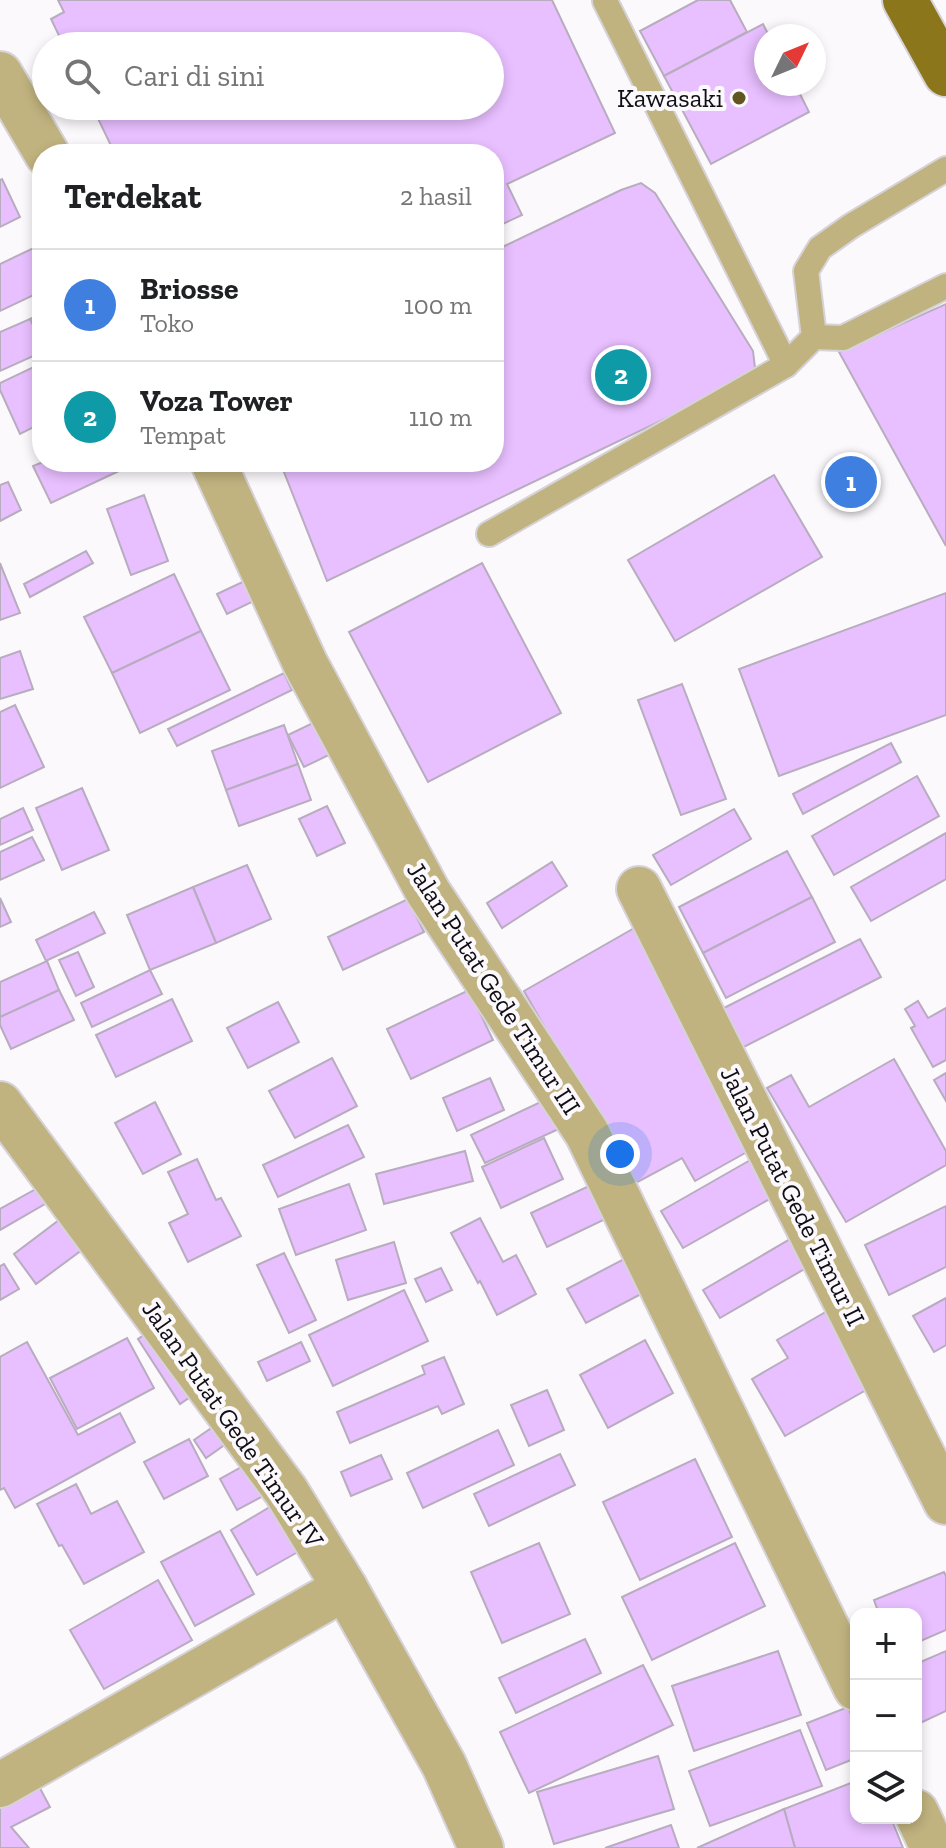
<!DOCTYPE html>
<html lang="id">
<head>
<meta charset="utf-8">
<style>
	body { margin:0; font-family:"Zilla Slab",serif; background:#f2f2f2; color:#202124 }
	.controls { position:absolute; right:24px; bottom:24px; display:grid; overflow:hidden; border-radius:16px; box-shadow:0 4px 12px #0003 }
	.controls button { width:72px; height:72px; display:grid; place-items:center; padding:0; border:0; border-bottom:2px solid #e0e0e0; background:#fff; color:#202124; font:40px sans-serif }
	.compass { position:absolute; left:754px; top:24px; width:72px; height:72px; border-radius:50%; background:#fff; box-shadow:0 4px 12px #0003; rotate:47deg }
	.you { position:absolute; left:620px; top:1154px; width:28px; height:28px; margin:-20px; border:6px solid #fff; border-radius:50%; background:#1a73e8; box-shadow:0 0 0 12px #1a73e833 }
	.badge { display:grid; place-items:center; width:52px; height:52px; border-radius:50%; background:#2563eb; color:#fff; font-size:26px; font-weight:700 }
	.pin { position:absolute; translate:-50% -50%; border:4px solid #fff; box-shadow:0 2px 8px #0006 }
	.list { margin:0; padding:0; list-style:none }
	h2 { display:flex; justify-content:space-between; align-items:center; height:104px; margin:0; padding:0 32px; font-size:34px }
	h2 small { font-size:26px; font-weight:400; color:#757577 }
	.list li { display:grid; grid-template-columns:52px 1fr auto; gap:24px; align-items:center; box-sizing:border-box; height:112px; padding:0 32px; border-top:2px solid #e0e0e0 }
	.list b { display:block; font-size:30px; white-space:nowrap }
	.list p { margin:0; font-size:26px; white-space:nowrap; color:#757577 }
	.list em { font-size:26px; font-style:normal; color:#757577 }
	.icon { flex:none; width:44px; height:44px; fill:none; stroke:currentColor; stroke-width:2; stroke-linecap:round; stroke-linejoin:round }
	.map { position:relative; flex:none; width:946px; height:1848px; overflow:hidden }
	.search { position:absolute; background:#fff; box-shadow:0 4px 12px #0003; left:32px; top:32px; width:472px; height:88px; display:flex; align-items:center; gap:20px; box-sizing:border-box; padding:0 28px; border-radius:44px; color:#757577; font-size:30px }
	.panel { position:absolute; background:#fff; box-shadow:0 4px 12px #0003; left:32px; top:144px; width:472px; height:328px; border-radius:32px }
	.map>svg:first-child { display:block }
</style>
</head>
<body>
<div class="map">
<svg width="946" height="1848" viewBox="0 0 946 1848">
	<rect width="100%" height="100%" fill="#fcf9fd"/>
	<!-- building -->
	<g fill="#e8bfff" stroke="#b8acbf" stroke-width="2">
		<polygon points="58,0 552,0 615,133 507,184 522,215 494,228 494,154 115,154 92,106 490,106 490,46 64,46 51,19 64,12"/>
		<polygon points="698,0 730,0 747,32 664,76 640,31"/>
		<polygon points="763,24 769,36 766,36 766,84 795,84 809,112 711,164 664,76"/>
		<polygon points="2,179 20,217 0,227 0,180"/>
		<polygon points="641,183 655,193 753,351 755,368 742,382 327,581 280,462 494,462 494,251 621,190"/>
		<polygon points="42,244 42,291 0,311 0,264"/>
		<polygon points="946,304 946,546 839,352"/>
		<polygon points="42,313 42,344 30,319"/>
		<polygon points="30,319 42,344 42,352 0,371 0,332"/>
		<polygon points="42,363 42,423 20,434 0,390 0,383"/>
		<polygon points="43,462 138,462 51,503 33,466"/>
		<polygon points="774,475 822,557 675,641 628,560"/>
		<polygon points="8,482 21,510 0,521 0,485"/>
		<polygon points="144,495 168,561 131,575 107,509"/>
		<polygon points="86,551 93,563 30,597 24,584"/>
		<polygon points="0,563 20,613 0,620"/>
		<polygon points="482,563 561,713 428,782 349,632"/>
		<polygon points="174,574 201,631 112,673 84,617"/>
		<polygon points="253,577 262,597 227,614 217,594"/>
		<polygon points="946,593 946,715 779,776 739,669"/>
		<polygon points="201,631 230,690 140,733 112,673"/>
		<polygon points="20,651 33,689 0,699 0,658"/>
		<polygon points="284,673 292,690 177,746 168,729"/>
		<polygon points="682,684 726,799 681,815 638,700"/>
		<polygon points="15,705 44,767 0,788 0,712"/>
		<polygon points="321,719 337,751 304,767 288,735"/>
		<polygon points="284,725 298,764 226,790 212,751"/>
		<polygon points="891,743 901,762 803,814 793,794"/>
		<polygon points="298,764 311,800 239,826 226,790"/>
		<polygon points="917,776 939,816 834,875 812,836"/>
		<polygon points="82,788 109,850 62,870 36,808"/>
		<polygon points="327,806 345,843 317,856 299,819"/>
		<polygon points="23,808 33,830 0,845 0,819"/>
		<polygon points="734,809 751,839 671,885 653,855"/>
		<polygon points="946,833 946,879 871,921 851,887"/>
		<polygon points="32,837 44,860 0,880 0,852"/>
		<polygon points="787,851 812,897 703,953 679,907"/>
		<polygon points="552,862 567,886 502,928 487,903"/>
		<polygon points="247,865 271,919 216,943 193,887"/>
		<polygon points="193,887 216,943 150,970 127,915"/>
		<polygon points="812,897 835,942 726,998 703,953"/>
		<polygon points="0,898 11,922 0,927"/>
		<polygon points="408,899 424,932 343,970 328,937"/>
		<polygon points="94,912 105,933 46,961 36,940"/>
		<polygon points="636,927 763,1143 695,1181 682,1158 634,1184 524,991"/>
		<polygon points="860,939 881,977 738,1050 718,1011"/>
		<polygon points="78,952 94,987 76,996 59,960"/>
		<polygon points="47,961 59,990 0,1017 0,982"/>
		<polygon points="150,970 162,994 92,1027 81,1003"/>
		<polygon points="59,990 74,1020 11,1049 0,1025 0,1017"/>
		<polygon points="469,990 493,1040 411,1079 387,1029"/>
		<polygon points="172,999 192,1041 116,1077 96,1035"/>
		<polygon points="918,1001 928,1018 946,1008 946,1060 933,1067 911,1028 915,1026 905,1009"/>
		<polygon points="278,1002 299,1042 248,1068 227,1028"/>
		<polygon points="332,1058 357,1106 295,1138 269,1091"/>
		<polygon points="894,1059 946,1151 946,1165 846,1222 767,1088 791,1075 809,1107"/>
		<polygon points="946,1073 946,1101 934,1080"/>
		<polygon points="490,1078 504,1110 457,1131 443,1098"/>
		<polygon points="549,1098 563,1127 485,1163 471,1135"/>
		<polygon points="155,1102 181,1154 143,1174 115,1123"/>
		<polygon points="348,1125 364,1157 278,1197 263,1165"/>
		<polygon points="544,1138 563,1179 501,1208 482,1167"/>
		<polygon points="465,1151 473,1181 384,1204 376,1174"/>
		<polygon points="197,1159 216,1200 221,1198 241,1236 188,1262 169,1223 188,1214 168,1172"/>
		<polygon points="752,1159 773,1197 683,1248 661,1211"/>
		<polygon points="604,1179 620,1212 547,1247 531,1213"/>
		<polygon points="349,1184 366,1230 296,1255 279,1209"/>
		<polygon points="43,1185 52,1200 0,1230 0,1209"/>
		<polygon points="946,1206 946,1267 889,1295 865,1245"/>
		<polygon points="67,1214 90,1244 36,1284 14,1254"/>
		<polygon points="480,1218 503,1262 516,1255 536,1294 497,1315 480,1281 478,1283 451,1233"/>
		<polygon points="792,1238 808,1267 720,1318 703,1290"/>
		<polygon points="394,1242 406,1283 348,1300 336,1260"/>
		<polygon points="284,1253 316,1320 289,1333 257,1265"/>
		<polygon points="624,1259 643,1293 586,1323 567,1289"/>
		<polygon points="4,1264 19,1289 0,1300 0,1266"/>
		<polygon points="441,1268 452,1290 426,1302 415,1279"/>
		<polygon points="404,1290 428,1341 333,1386 309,1335"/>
		<polygon points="946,1298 946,1345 934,1352 913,1316"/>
		<polygon points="829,1310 882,1381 785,1436 752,1379 788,1358 777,1340"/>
		<polygon points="154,1328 196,1393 180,1404 138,1339"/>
		<polygon points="127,1338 154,1388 77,1429 50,1378"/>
		<polygon points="645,1340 673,1393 608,1428 580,1375"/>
		<polygon points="27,1342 78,1435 120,1413 135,1442 15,1508 4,1488 0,1490 0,1357"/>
		<polygon points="301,1342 310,1361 267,1381 258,1362"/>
		<polygon points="444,1357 464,1404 442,1414 438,1406 350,1443 337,1412 425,1374 422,1366"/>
		<polygon points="547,1390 564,1430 529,1446 511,1405"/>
		<polygon points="227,1417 240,1434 206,1458 194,1440"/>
		<polygon points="498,1430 514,1465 423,1508 407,1473"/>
		<polygon points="189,1439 208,1476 164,1499 144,1462"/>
		<polygon points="560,1454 575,1485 489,1526 474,1494"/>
		<polygon points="381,1455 392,1479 351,1496 341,1472"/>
		<polygon points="695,1459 732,1537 640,1580 603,1502"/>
		<polygon points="252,1461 269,1493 237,1510 220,1479"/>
		<polygon points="76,1484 91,1514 117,1501 144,1552 84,1584 62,1545 59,1546 37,1504"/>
		<polygon points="278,1502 305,1548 257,1575 231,1530"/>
		<polygon points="220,1531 254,1594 195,1626 161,1562"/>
		<polygon points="539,1543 570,1614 502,1643 471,1572"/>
		<polygon points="735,1543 765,1606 652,1660 622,1597"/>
		<polygon points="944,1572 946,1576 946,1630 916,1643 916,1614 879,1614 874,1600"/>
		<polygon points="158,1580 192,1640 104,1689 70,1630"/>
		<polygon points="585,1639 601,1673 516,1713 499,1678"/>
		<polygon points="778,1651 801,1715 694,1751 672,1686"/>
		<polygon points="946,1651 946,1711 916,1725 916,1664"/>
		<polygon points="643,1665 673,1725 529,1793 500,1732"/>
		<polygon points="848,1707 856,1726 856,1758 826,1770 807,1723"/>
		<polygon points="800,1730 822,1786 710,1826 689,1771"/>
		<polygon points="658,1756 674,1809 554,1844 537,1792"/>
		<polygon points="33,1775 50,1807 11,1827 29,1848 0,1848 0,1792"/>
		<polygon points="856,1781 856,1818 891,1818 903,1848 795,1848 784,1809"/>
		<polygon points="784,1809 795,1848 697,1848"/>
		<polygon points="671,1825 679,1848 605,1848"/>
	</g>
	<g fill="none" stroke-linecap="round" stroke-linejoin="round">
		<!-- service casing -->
		<g stroke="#d6d3d8" stroke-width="28">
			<g id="service">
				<polyline points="605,1 786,365"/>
				<polyline points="814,337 806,271 820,248 851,226 946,169"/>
				<polyline points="489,534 786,365 814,337 843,338 946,286"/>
			</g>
		</g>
		<!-- minor casing -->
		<g stroke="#d6d3d8" stroke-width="48">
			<g id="minor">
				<polyline points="0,74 47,154"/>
				<polyline points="213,462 305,663 428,892 587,1133 856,1688"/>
				<polyline points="639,889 946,1502"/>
				<polyline points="0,1104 286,1491 345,1588 444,1765 481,1848"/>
				<polyline points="0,1785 345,1588"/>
				<polyline points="916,1812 933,1848"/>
			</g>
		</g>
		<!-- primary casing -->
		<g stroke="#d6d3d8" stroke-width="48">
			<polyline id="primary" points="905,0 946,74"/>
		</g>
		<!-- service -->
		<use href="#service" stroke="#c0b37f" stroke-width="24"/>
		<!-- minor -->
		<use href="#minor" stroke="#c0b37f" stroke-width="44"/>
		<!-- primary -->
		<use href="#primary" stroke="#8b761b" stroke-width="44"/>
	</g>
	<!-- markers -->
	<circle fill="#615521" stroke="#fcf9fd" stroke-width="3" cx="739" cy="98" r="8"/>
	<g text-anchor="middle" stroke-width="8" stroke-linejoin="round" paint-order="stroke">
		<!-- poi labels -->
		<g font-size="26" fill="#110d14" stroke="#fcf9fd" text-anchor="end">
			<text x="723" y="107">Kawasaki</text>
		</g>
		<!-- street labels -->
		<g font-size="26" fill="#110d14" stroke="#fcf9fd">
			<text transform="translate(494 988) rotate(57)" y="9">Jalan Putat Gede Timur III</text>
			<text transform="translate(793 1196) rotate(63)" y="9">Jalan Putat Gede Timur II</text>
			<text transform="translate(233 1424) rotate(55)" y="9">Jalan Putat Gede Timur IV</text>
		</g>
	</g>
</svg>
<div class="controls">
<button>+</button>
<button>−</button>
<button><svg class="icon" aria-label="layers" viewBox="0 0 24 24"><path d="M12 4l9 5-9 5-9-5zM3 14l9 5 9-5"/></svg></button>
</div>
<svg class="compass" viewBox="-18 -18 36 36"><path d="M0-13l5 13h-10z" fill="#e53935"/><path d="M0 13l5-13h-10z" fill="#757577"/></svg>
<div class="you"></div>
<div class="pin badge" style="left:851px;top:482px;background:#3f7fe0">1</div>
<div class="pin badge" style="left:621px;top:375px;background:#0f9aa8">2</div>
<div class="search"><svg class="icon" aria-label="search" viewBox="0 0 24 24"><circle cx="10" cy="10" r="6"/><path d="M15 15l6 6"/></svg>Cari di sini</div>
<section class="panel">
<h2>Terdekat<small>2 hasil</small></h2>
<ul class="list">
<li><span class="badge" style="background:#3f7fe0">1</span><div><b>Briosse</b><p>Toko</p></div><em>100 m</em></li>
<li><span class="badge" style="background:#0f9aa8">2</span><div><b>Voza Tower</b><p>Tempat</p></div><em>110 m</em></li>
</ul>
</section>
</div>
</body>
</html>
